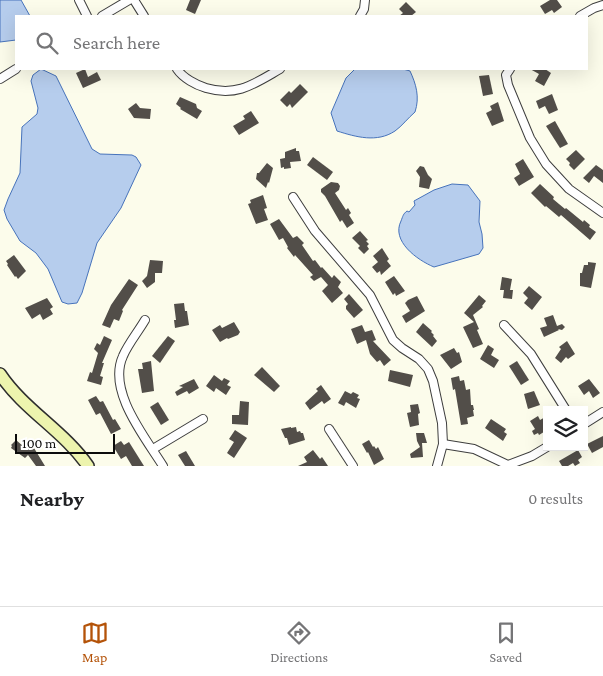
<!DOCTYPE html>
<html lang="en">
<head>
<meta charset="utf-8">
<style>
	body { margin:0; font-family:"Crimson Pro",serif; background:#f6f6f6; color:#202124 }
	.controls { position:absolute; right:15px; bottom:15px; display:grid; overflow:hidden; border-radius:0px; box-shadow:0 5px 20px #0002 }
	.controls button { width:45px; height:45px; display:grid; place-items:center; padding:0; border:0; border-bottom:1px solid #e0e0e0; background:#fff; color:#202124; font:25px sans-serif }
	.scale { position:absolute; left:15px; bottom:12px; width:100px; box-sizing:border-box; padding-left:5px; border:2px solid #0b0b0b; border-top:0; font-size:14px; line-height:18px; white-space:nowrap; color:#0b0b0b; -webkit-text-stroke:4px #fff; paint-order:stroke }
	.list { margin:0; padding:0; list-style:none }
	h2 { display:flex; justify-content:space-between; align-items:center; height:65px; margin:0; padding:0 20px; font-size:21px }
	h2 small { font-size:16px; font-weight:400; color:#757577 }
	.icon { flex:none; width:28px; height:28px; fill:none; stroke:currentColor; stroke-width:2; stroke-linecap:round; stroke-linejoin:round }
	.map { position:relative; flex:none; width:603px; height:466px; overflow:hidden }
	.search { position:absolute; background:#fff; box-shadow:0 5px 20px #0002; left:15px; right:15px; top:15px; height:55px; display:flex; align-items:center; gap:12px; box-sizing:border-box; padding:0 18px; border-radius:0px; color:#757577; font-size:19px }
	.sheet { height:140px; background:#fff }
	nav { display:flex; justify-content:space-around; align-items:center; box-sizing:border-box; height:70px; border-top:1px solid #e0e0e0; background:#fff; font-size:14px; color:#757577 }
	nav a { display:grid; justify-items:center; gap:2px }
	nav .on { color:#b45309 }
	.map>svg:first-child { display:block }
</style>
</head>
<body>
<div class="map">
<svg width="603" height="466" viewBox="0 0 603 466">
	<rect width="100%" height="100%" fill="#fcfceb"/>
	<!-- water -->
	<g fill="#b6cded" stroke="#4773bb">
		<polygon points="0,0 21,0 30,16 16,16 16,40 0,42"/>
		<polygon points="41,69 56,76 92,149 100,154 132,155 136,157 141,165 121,208 97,243 82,293 77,303 68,304 62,302 48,269 36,253 20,241 7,219 4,210 8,199 20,173 22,127 37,114 38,108 31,81 33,75"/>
		<path d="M355,69h48l7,2c6,13 10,26 5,41 -7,6 -13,14 -20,19 -18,12 -39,6 -58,0l-6,-18 15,-35z"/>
		<path d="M452,184l16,1 12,16 -1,21 3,12 1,14 -4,6 -45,13c-17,-7 -43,-26 -33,-46 2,-5 2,-7 6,-10l2,1 6,-7 -1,-4 20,-11z"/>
	</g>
	<!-- building -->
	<g fill="#524e49">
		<polygon points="190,0 201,0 195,14 186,10"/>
		<polygon points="550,0 557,0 562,7 554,13 552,10 545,14 540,6"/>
		<polygon points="406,2 416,12 411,16 399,16 403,13 399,9"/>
		<polygon points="85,69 88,77 97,72 101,80 83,88 76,73"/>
		<polygon points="530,69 545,69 551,73 544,86 535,81 539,74"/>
		<polygon points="489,75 493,94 483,96 479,76"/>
		<polygon points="300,84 308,92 292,108 290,104 287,107 280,100 289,91 291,93"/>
		<polygon points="552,94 558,110 549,114 545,106 539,109 536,101"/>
		<polygon points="180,97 196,104 197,108 202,111 197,119 180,109 181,108 176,104"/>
		<polygon points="498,102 504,121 492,126 486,113 492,110 490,106"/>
		<polygon points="136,103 140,108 151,109 150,119 134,118 128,109"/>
		<polygon points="251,111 259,123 239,135 233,126 245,119 243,116"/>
		<polygon points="555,121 568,144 560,148 546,126"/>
		<polygon points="296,148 296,151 299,151 301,161 290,162 291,168 284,169 284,167 281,168 280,159 285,158 285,152"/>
		<polygon points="576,150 585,159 574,170 569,165 570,163 566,159"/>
		<polygon points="313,157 333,172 327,180 307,165"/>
		<polygon points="523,159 534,177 519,186 514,178 520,174 515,164"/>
		<polygon points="267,163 273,168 269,183 268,182 266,188 256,179 257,173 259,173"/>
		<polygon points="596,165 603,170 603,183 594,176 589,183 583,178"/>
		<polygon points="420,166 424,167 428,175 432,179 429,189 419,187 420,177 416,171"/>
		<polygon points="331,182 338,183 340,186 339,190 335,193 346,210 348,208 351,213 349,215 354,223 347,228 342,220 340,222 325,196 321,192 321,189"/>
		<polygon points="540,184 554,197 553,199 565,209 566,208 583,222 584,220 590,225 589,227 596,232 590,240 561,215 559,217 546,206 545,207 531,193"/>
		<polygon points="263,195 267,208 264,209 268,220 256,224 248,204 251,203 250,200"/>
		<polygon points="279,219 293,238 297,236 304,243 302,245 313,261 315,260 321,268 322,267 332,278 334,275 341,282 338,287 343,293 332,303 322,291 328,285 321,277 314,281 310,277 313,275 295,255 294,257 287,248 288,247 283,238 279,240 270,224"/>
		<polygon points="360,231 368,240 366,241 369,244 367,246 369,249 364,254 358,248 360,246 352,238"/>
		<polygon points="382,248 389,259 387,261 391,266 381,275 380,271 377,273 372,267 378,262 373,256"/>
		<polygon points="14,255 26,271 18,279 16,276 15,277 7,265 8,264 6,261"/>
		<polygon points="150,260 163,261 162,273 155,273 155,282 147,288 142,281 147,276"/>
		<polygon points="588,262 596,263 591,288 580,286 580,273 582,273 584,265 588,265"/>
		<polygon points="394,276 405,291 396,296 395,293 393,295 385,282"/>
		<polygon points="502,277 512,279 510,290 513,290 512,299 503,298 504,290 500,290"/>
		<polygon points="129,279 138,285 122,310 123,311 119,321 114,319 110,328 102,325 111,305"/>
		<polygon points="529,286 542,297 532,310 524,303 528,298 523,293"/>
		<polygon points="349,294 363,310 354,318 346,309 346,306 348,304 344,299"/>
		<polygon points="479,295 486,301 482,306 483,307 473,315 479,329 477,330 483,344 473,348 463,327 474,322 464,313"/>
		<polygon points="417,296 425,311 406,323 402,316 410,311 405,303 408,300"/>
		<polygon points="47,298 53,307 50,309 53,314 43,320 40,314 32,319 25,308"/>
		<polygon points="184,303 185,311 187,311 189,325 175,328 174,320 176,320 174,304"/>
		<polygon points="553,315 557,326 562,324 565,327 562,330 558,329 559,330 544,337 540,328 547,326 544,318"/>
		<polygon points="234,322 240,332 238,335 228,339 227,338 220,342 212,330 220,325 222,328"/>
		<polygon points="423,323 432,331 431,332 434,335 433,336 437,341 432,347 416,332"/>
		<polygon points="362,325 365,332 372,330 376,340 373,341 391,360 384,366 380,360 377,362 370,354 366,340 357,344 351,329"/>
		<polygon points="104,336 112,340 102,363 104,363 100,376 103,377 101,385 87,381 90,372 92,373 98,353 94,349 97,343 100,345"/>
		<polygon points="168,336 175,341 160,363 152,356"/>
		<polygon points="567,341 575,354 568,359 566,357 561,363 555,358 561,349 559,347"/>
		<polygon points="488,345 494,349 491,355 499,360 494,368 480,359"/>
		<polygon points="454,348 457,353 459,352 462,362 451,369 440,355"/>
		<polygon points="151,361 154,391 142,393 138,369 143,369 142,363"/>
		<polygon points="517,361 529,380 521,385 509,366"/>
		<polygon points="262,367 280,386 274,392 254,375"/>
		<polygon points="390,370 413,375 410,387 388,381"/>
		<polygon points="214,375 222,381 224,378 230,381 227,385 231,387 226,395 216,388 214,392 206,386"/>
		<polygon points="459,376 460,381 464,380 466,390 470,389 471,405 473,405 474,410 473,410 474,416 467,418 468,424 461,425 455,389 453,390 451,378"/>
		<polygon points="194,379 199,388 189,394 187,391 177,396 175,392 183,387 179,386"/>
		<polygon points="589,379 600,393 593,398 589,391 584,395 578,386"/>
		<polygon points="321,385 331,399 324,404 322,401 310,410 305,403 318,391 316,389"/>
		<polygon points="345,391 351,394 353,392 359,395 357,398 360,399 356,408 346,402 344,406 338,403"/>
		<polygon points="534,391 540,405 528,409 524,394"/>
		<polygon points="96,396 100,402 103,401 113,420 115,419 121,429 111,434 100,413 96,415 88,400"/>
		<polygon points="240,401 249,402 248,425 232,424 232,415 239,415"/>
		<polygon points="158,402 169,420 161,425 150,407"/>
		<polygon points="418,404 420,413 418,414 419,425 410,427 407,413 411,412 410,405"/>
		<polygon points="538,416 540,420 547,416 547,430 539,435 538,433 534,435 532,431 535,429 530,421"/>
		<polygon points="491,419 506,429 504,432 507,434 503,441 485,428"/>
		<polygon points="291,427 291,428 296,427 297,432 300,431 301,433 303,433 305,440 289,445 287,438 285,438 281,429"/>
		<polygon points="235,430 247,438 234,458 227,453 234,442 229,439"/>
		<polygon points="416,433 424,433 427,443 422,443 423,457 411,458 410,454 420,447 417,441"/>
		<polygon points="603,436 603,447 592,453 587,444"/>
		<polygon points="16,440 23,446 28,442 34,448 45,466 36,466 28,455 25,458 11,448 12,446 11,445"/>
		<polygon points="369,440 373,447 374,446 376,449 378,447 384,459 374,465 368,452 367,453 362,444"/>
		<polygon points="121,441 124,445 129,442 144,466 132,466 126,456 121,459 113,446"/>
		<polygon points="313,450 320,459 322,457 328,466 298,466 307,462 304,457"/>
		<polygon points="578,450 582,457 578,460 580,463 575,466 573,463 568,466 562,466 559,461"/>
		<polygon points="186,451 195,466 185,466 178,455"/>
	</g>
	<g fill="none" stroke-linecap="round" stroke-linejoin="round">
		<!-- street casing -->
		<g stroke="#3e3e3e" stroke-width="10">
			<g id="street">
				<polyline points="79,0 87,16"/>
				<polyline points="134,0 144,16"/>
				<polyline points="102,16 129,0"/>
				<polyline points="360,16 364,9 365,0"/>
				<polyline points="580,16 594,8 603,5"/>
				<path d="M177,69c6,9 19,16 29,19 31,9 48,-4 74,-19"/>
				<polyline points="510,69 506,75 508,85 530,138 546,164 569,189 603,213"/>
				<polyline points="0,79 16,69"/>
				<polyline points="293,197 315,231 370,295 393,340 402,348 419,359 428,369 433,381 442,423 443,444 437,466"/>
				<path d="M145,320c-7,12 -17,24 -22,36 -16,35 22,81 40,110"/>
				<polyline points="504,325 531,354 566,410"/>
				<polyline points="584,424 603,412"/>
				<polyline points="329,429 353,466"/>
				<polyline points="443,444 474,449 508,465 532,456 547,447"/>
				<polyline points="153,449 203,419"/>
			</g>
		</g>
		<!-- secondary casing -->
		<g stroke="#2d2d2d" stroke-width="14">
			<path id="secondary" d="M0,374c24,36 64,57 88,92"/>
		</g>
		<!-- street -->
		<use href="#street" stroke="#fff" stroke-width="8"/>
		<!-- secondary -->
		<use href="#secondary" stroke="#edf4ae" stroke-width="11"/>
	</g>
</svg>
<div class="controls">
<button><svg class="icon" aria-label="layers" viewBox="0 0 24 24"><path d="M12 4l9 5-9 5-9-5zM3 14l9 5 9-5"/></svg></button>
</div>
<div class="scale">100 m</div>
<div class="search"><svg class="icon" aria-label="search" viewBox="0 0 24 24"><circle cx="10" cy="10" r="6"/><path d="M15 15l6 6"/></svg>Search here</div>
</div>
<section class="sheet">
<h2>Nearby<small>0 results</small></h2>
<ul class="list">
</ul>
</section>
<nav>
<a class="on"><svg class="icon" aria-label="map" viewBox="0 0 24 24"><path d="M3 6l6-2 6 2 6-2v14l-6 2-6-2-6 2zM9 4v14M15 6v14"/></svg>Map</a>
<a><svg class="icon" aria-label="directions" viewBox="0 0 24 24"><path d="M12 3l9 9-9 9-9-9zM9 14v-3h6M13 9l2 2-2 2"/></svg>Directions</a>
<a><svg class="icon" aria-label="saved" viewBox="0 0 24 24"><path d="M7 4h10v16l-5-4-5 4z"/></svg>Saved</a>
</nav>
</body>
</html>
